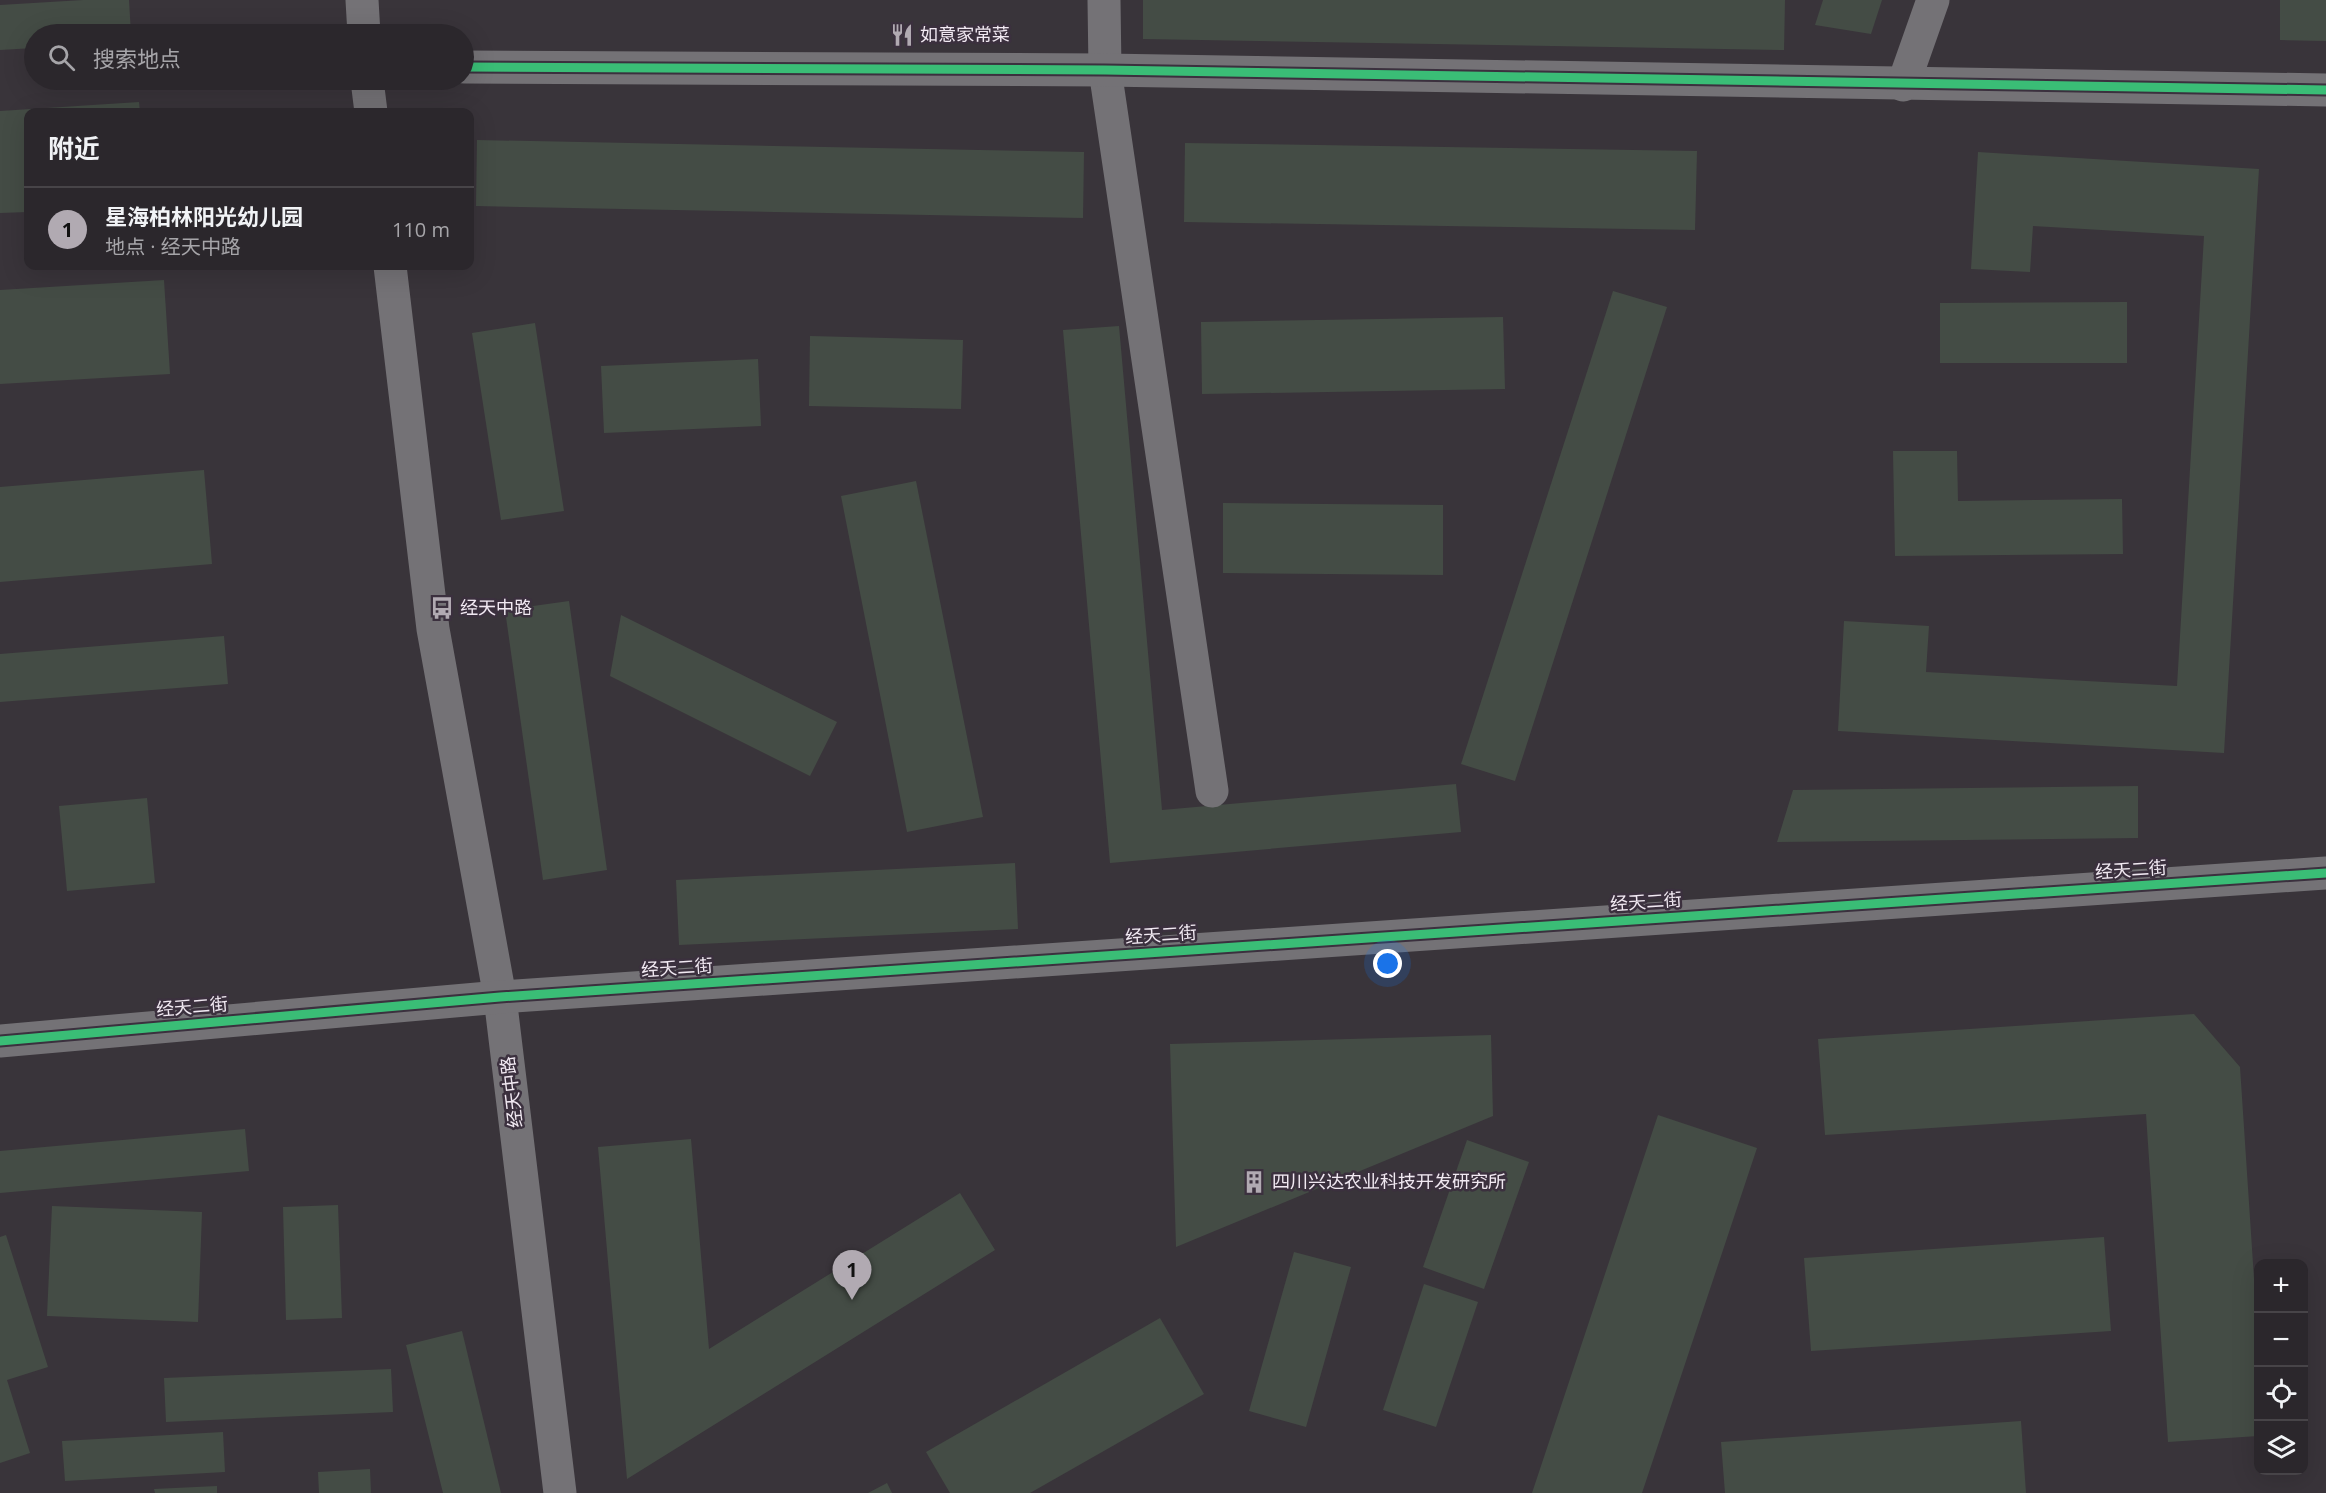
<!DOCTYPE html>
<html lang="zh">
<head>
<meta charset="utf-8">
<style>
	body { margin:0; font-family:"Open Sans","Noto Sans SC",sans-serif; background:#373338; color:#f1f3f6 }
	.controls { position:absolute; right:18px; bottom:18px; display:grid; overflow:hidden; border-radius:12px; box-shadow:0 6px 24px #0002 }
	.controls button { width:54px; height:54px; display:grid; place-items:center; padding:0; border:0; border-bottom:2px solid #474448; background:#2b272c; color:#f1f3f6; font:30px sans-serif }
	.you { position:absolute; left:1388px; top:964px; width:21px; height:21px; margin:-15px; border:4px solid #fff; border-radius:50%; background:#1a73e8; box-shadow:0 0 0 9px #1a73e833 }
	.badge { display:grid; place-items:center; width:39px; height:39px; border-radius:50%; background:#b1aab2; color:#111; font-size:20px; font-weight:700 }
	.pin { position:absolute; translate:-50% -50px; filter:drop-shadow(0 2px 3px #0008) }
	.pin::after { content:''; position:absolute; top:32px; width:21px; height:18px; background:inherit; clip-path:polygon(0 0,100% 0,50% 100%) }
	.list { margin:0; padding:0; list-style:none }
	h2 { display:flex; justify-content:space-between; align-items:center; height:78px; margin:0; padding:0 24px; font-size:26px }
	h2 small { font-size:20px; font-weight:400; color:#a6a5a9 }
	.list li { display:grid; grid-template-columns:39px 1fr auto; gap:18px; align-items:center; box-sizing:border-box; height:84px; padding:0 24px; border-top:2px solid #474448 }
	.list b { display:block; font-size:22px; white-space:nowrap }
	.list p { margin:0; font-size:20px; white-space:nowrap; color:#a6a5a9 }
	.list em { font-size:20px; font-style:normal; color:#a6a5a9 }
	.icon { flex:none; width:33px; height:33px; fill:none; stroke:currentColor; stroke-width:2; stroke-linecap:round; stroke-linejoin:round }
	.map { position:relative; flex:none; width:2326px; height:1493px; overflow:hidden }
	.search { position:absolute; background:#2b272c; box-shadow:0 6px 24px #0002; left:24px; top:24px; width:450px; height:66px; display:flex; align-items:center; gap:15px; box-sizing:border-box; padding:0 21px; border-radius:33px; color:#a6a5a9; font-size:22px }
	.panel { position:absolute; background:#2b272c; box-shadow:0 6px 24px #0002; left:24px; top:108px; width:450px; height:162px; border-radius:12px }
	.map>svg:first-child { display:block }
</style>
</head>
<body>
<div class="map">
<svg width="2326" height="1493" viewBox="0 0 2326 1493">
	<rect width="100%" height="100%" fill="#39343a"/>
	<!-- building -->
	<g fill="#444c45">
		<polygon points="83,0 129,0 131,34 34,34 34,48 0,50 0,5"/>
		<polygon points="1143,0 1785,0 1784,50 1143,39"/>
		<polygon points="1823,0 1882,0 1871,34 1815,25"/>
		<polygon points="2280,0 2326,0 2326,41 2280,40"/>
		<polygon points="139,102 140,112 28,112 28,212 0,213 0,111"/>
		<polygon points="477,140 1084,152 1083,218 476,206"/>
		<polygon points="1185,143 1697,151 1695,230 1184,222"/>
		<polygon points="1978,152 2259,169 2224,753 1838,731 1844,621 1929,626 1926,672 2177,686 2204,236 2033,226 2030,272 1971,269"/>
		<polygon points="164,280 170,374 0,384 0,290"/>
		<polygon points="1613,291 1667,307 1515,781 1461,764"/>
		<polygon points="2127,302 2127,363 1940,363 1940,303"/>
		<polygon points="1503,317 1505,389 1202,394 1201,322"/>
		<polygon points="535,323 564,511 501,520 472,333"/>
		<polygon points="1119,326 1162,810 1456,784 1461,832 1110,863 1063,330"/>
		<polygon points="810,336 963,340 961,409 809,406"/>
		<polygon points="758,359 761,426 604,433 601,366"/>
		<polygon points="1893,451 1957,451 1958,501 2122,499 2123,554 1895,556"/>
		<polygon points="204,470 212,564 0,582 0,487"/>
		<polygon points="916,481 983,817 907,832 841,496"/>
		<polygon points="1223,503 1443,505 1443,575 1223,573"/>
		<polygon points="569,601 607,870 543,880 505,610"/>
		<polygon points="621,615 837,722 810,776 610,676"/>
		<polygon points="224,636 228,684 0,702 0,654"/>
		<polygon points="2138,786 2138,838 1777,842 1793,790"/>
		<polygon points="147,798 155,883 67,891 59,806"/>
		<polygon points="1015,863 1018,929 679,945 676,880"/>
		<polygon points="2194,1014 2240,1067 2258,1339 2258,1436 2168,1442 2146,1114 1825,1135 1818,1039"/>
		<polygon points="1491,1035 1493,1116 1176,1247 1170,1044"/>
		<polygon points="1658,1115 1757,1148 1642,1493 1532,1493"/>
		<polygon points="245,1129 249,1171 0,1193 0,1151"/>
		<polygon points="691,1139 709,1349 960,1193 995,1250 627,1479 598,1147"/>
		<polygon points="1467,1140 1529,1162 1484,1289 1423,1267"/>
		<polygon points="338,1205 342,1318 286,1320 283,1207"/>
		<polygon points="52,1206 202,1212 198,1322 47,1316"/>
		<polygon points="6,1235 48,1367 7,1380 30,1453 0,1463 0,1237"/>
		<polygon points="2104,1237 2111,1331 1811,1351 1804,1258"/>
		<polygon points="1294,1252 1351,1267 1306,1427 1249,1411"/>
		<polygon points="1424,1284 1478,1302 1436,1427 1383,1410"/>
		<polygon points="1160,1318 1204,1394 1030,1493 950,1493 926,1452"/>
		<polygon points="462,1331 501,1493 443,1493 406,1345"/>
		<polygon points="391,1369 393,1412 166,1422 164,1378"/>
		<polygon points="2021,1421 2026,1493 1725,1493 1721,1442"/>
		<polygon points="223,1432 225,1472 65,1481 62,1441"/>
		<polygon points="370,1469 371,1493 319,1493 318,1472"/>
		<polygon points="887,1483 892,1493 868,1493"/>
		<polygon points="217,1486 217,1493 155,1493 154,1489"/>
	</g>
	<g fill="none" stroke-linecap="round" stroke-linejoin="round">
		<!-- minor -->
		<g stroke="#747276" stroke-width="33">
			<polyline points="1104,0 1105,70 1212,791"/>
			<polyline points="464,67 1105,70 2326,90"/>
			<polyline points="1903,85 1933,0"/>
		</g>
		<!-- tertiary -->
		<g stroke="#747276" stroke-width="33">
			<polyline points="362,0 364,34"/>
			<polyline points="367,80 371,112"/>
			<polyline points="390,266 433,629 500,997 560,1493"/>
			<polyline points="0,1041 500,997 2326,873"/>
		</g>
		<!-- cycleway casing -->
		<g stroke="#3b303e" stroke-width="13">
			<g id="cycleway">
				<polyline points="464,67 1105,70 2326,90"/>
				<polyline points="0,1041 500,997 2326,873"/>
			</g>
		</g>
		<!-- cycleway -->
		<use href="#cycleway" stroke="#3abd76" stroke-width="9"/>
	</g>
	<!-- icons -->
	<defs>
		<g id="restaurant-bare" transform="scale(1.8)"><path d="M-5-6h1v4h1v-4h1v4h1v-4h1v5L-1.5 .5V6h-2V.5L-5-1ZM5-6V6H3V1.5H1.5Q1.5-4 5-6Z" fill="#b1aab2" stroke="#3b303e" stroke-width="2.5" paint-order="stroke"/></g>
		<g id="bus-bare" transform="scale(1.8)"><path d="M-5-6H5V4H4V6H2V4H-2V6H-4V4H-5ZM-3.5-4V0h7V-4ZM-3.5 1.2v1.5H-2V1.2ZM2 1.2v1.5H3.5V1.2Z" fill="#b1aab2" stroke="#3b303e" stroke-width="2.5" paint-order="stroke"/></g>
		<g id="building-bare" transform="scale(1.8)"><path d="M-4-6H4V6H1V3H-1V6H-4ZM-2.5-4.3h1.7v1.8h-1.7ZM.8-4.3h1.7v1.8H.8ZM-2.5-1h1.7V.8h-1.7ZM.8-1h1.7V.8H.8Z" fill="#b1aab2" stroke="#3b303e" stroke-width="2.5" paint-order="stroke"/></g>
	</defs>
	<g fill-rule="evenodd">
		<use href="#restaurant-bare" x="902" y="35"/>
		<use href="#bus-bare" x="442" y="608"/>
		<use href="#building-bare" x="1254" y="1182"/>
	</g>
	<g text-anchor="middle" stroke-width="5" stroke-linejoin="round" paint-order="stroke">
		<!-- poi labels -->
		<g font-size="18" fill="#f1e9f2" stroke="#3b303e" text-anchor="start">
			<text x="920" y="41">如意家常菜</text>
			<text x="460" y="614">经天中路</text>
			<text x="1272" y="1188">四川兴达农业科技开发研究所</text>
		</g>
		<!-- street labels -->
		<g font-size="18" fill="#f1e9f2" stroke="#3b303e">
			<text transform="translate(2131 870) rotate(-4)" y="6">经天二街</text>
			<text transform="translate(1646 902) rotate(-4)" y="6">经天二街</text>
			<text transform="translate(1161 935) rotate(-4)" y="6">经天二街</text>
			<text transform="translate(677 968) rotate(-4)" y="6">经天二街</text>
			<text transform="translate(192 1007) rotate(-5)" y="6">经天二街</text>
			<text transform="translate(512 1092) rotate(-97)" y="6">经天中路</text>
		</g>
	</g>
</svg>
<div class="controls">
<button>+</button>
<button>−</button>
<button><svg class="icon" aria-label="locate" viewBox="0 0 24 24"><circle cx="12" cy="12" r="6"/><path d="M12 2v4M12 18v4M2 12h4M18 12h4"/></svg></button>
<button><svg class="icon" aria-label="layers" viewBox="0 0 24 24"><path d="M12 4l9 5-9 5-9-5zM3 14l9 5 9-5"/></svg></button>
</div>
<div class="you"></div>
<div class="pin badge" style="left:852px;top:1300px">1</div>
<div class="search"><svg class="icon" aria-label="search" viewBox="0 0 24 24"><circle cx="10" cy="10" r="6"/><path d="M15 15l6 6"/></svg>搜索地点</div>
<section class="panel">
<h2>附近<small></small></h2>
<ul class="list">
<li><span class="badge">1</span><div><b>星海柏林阳光幼儿园</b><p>地点 · 经天中路</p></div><em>110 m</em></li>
</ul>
</section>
</div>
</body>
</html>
